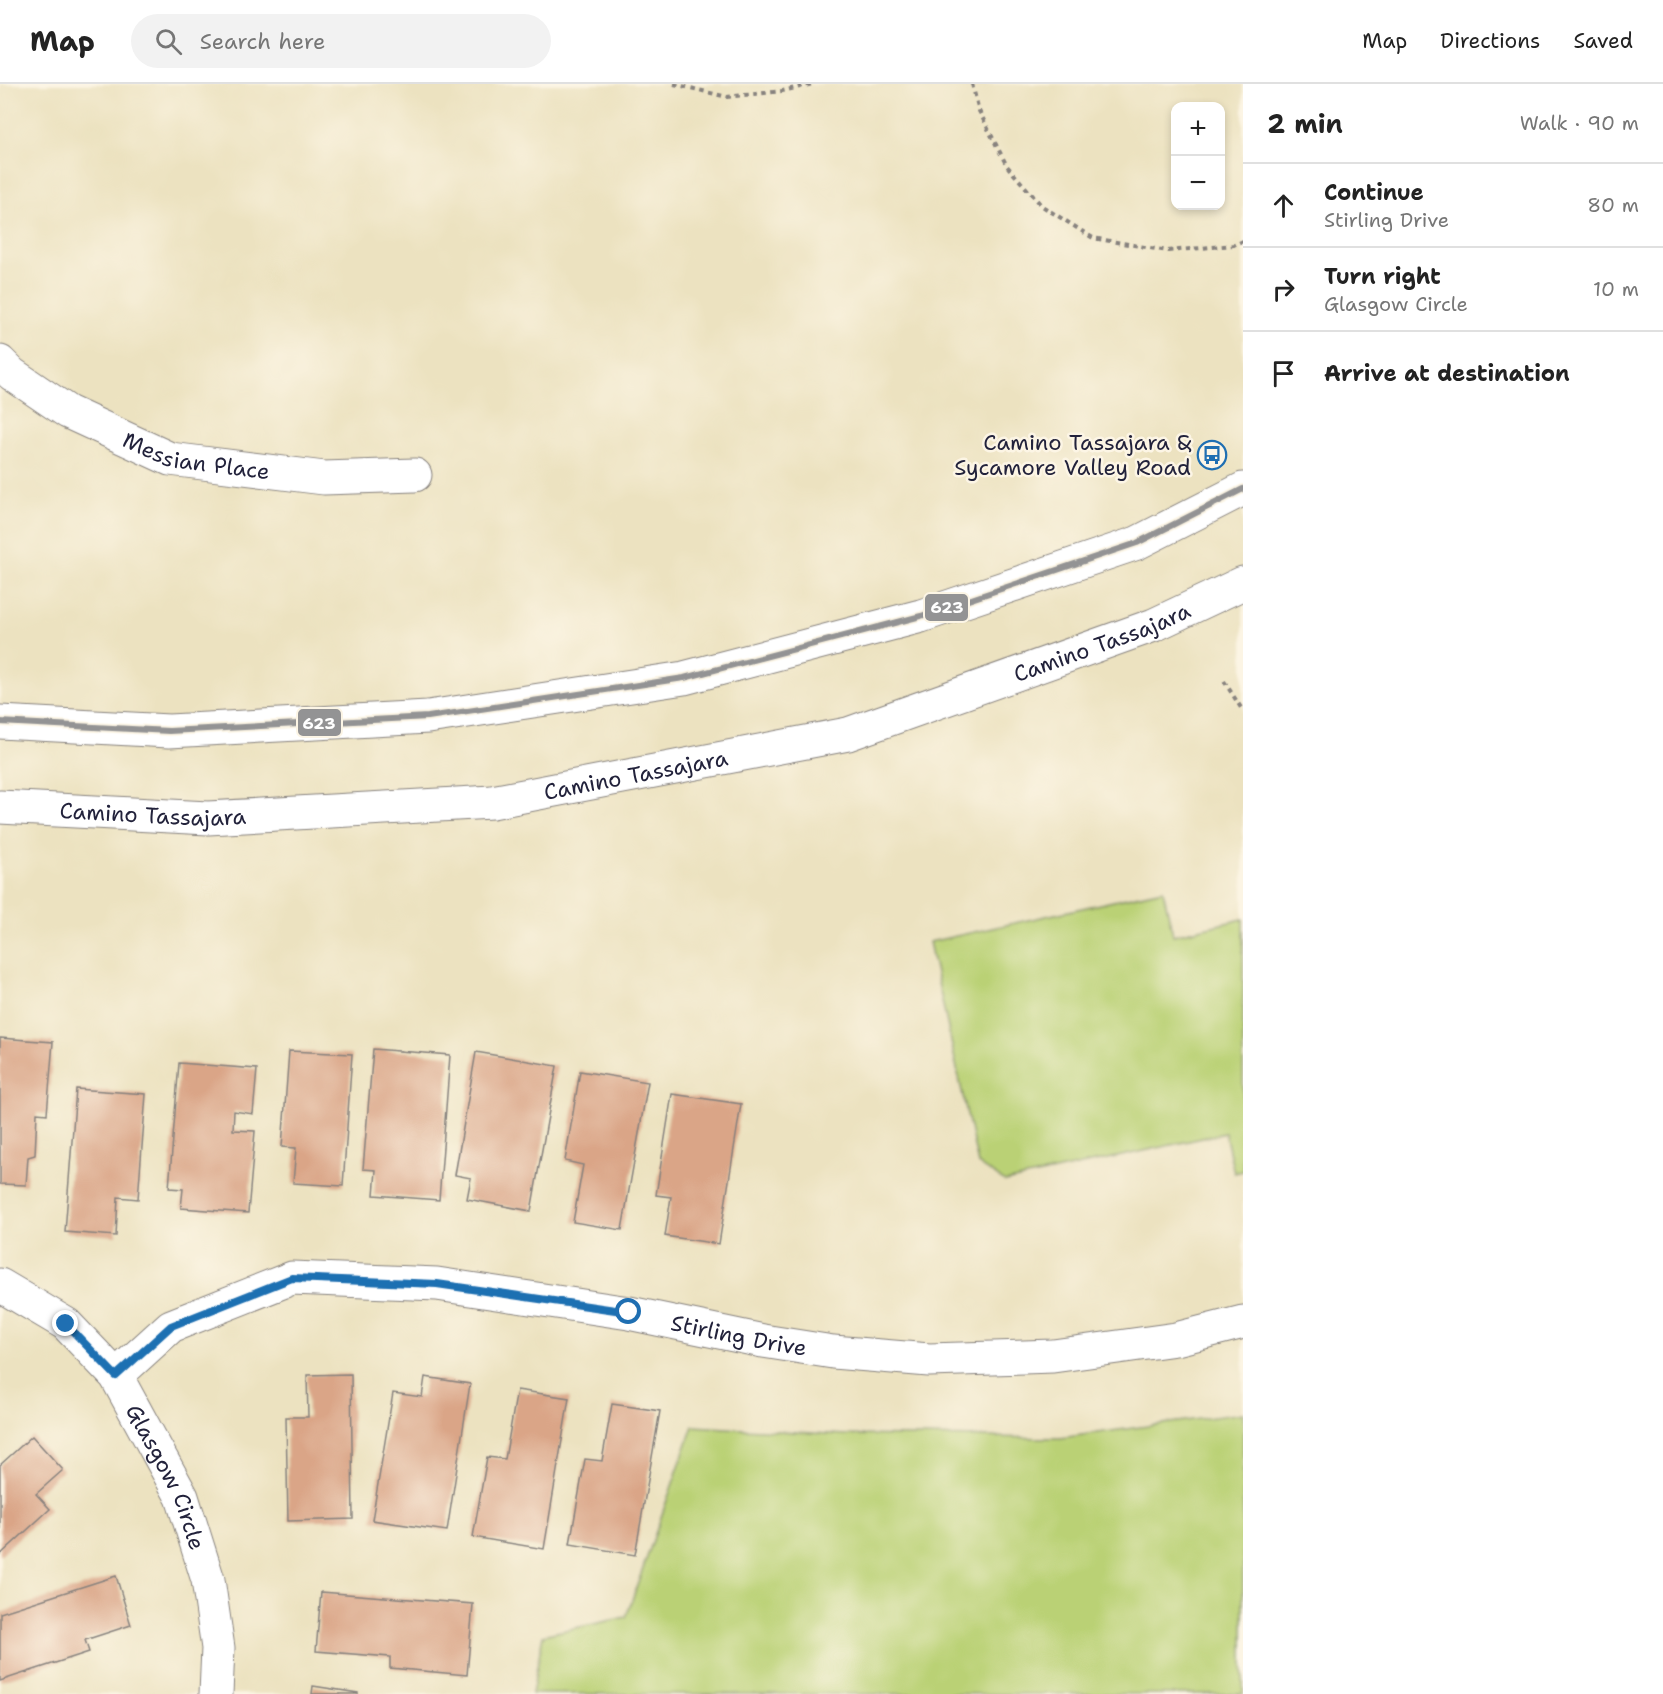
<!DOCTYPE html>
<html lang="en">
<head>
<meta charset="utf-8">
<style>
	body { margin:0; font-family:"Shantell Sans",sans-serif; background:#f2f2f2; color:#222 }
	.controls { position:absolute; right:18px; top:18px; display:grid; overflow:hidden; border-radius:12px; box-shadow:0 3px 9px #0003 }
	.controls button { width:54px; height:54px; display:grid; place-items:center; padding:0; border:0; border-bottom:2px solid #e0e0e0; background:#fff; color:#222; font:30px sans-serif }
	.stop { position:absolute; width:18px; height:18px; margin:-14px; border:4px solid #1f6fb2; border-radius:50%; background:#fff }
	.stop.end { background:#1f6fb2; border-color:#fff; box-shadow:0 2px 6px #0008 }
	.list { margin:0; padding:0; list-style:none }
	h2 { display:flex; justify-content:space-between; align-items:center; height:78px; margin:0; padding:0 24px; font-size:26px }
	h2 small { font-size:20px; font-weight:400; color:#767676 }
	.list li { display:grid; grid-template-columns:39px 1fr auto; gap:18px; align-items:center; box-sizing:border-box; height:84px; padding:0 24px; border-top:2px solid #e0e0e0 }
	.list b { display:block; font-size:22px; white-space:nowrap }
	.list p { margin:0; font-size:20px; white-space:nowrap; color:#767676 }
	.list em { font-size:20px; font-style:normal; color:#767676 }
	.icon { flex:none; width:33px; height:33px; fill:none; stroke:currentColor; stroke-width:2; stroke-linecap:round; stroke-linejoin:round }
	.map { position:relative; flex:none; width:1243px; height:1610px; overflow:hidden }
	header { display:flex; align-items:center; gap:36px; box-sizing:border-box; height:84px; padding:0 30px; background:#fff; border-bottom:2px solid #e0e0e0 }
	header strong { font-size:28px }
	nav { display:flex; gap:33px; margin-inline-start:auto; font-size:21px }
	.search { width:420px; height:54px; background:#f2f2f2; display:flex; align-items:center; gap:15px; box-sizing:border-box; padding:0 21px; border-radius:33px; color:#767676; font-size:22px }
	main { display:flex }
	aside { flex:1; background:#fff }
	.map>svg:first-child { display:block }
</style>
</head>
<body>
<header>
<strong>Map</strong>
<div class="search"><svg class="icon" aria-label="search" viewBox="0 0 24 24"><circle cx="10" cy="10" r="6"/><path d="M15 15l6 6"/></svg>Search here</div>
<nav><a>Map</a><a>Directions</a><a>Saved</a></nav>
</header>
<main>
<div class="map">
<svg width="1243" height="1610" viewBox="0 0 1243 1610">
	<rect width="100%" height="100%" fill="#fcf5e5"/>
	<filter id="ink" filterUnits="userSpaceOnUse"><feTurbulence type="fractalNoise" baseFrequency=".0167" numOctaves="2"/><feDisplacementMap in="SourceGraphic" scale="12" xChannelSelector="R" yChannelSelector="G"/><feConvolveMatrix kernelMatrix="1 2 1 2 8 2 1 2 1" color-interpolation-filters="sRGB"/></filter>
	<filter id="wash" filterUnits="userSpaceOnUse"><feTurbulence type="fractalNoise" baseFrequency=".008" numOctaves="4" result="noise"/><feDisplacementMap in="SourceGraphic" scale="24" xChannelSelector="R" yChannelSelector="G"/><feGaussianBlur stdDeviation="1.35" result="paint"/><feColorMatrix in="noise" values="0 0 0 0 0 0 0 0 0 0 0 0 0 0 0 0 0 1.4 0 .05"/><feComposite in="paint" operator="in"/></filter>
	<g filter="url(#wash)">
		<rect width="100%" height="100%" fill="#ece2c0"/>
		<!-- green -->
		<g fill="#bad175" stroke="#6e7a58" stroke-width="1.5">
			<polygon points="1163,806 1173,851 1243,835 1243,1087 1234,1089 1225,1049 1005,1098 978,1080 929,858"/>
			<polygon points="1243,1329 1243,1610 532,1610 543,1551 626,1533 693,1342 846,1351 1060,1354"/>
		</g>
		<g id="blocks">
			<!-- building -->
			<g fill="#daa587">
				<polygon points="0,954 53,958 47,1030 37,1029 35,1071 28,1073 26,1101 0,1100"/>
				<polygon points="373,965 450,971 439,1116 374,1111 376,1086 363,1085"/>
				<polygon points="289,967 352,970 343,1102 293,1099 296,1064 282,1063"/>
				<polygon points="476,968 557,982 531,1127 467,1115 471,1094 455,1091"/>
				<polygon points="179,979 257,985 253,1030 234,1027 233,1046 255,1047 248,1129 181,1124 183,1105 169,1104"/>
				<polygon points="580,987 648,998 622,1146 573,1138 583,1081 565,1077"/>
				<polygon points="76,1005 146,1010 138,1115 118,1113 116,1152 65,1148"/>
				<polygon points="672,1010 741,1020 719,1160 665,1152 671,1113 656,1111"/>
				<polygon points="351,1290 353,1435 288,1437 286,1333 308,1333 307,1291"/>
				<polygon points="425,1293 470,1300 447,1447 372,1436 393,1309 422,1313"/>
				<polygon points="517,1306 569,1314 544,1465 473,1453 487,1373 505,1375"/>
				<polygon points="612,1320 660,1327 635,1471 570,1460 585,1375 602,1377"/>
				<polygon points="32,1352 63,1386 36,1410 50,1425 0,1471 0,1381"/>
				<polygon points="116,1492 131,1541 85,1556 89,1568 0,1597 0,1529"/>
				<polygon points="321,1508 473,1520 467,1591 390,1584 390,1573 316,1567"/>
				<polygon points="313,1602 358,1609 358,1610 312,1610"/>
			</g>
		</g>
	</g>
	<g filter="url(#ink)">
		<use href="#blocks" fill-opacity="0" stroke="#87827e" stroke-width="1.5"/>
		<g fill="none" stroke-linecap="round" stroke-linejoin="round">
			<!-- minor casing -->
			<g stroke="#87827e" stroke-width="35">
				<g id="minor">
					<path id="s1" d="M0,278l12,12 56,38 102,47 154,19 91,-3"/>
					<path id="s2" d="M0,1201l66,39 50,52 66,121 26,83 10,68 -2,46"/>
					<path id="s3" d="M116,1292l55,-50 121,-48 145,6 192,29 134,28 70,11 96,8 124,-4 123,-17 67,-17"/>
				</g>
			</g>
			<!-- major casing -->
			<g stroke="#87827e" stroke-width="35">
				<g id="major">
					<polyline points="0,638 169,647 428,633 684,594 921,532 1137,459 1243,405"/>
					<path id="s4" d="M0,723l208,11 284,-16 356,-68 306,-109 89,-42"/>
				</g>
			</g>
			<!-- path -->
			<g stroke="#87827e" stroke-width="4" stroke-dasharray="4.5 4.5" stroke-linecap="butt">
				<polyline points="674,0 727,13 782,7 813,0"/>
				<polyline points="972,0 979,27 1007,82 1042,122 1093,154 1168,167 1234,161 1243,157"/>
				<polyline points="1224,597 1243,627"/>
			</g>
			<!-- minor -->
			<use href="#minor" stroke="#fff" stroke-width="33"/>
			<!-- major -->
			<use href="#major" stroke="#fff" stroke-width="33"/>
			<!-- bus-1 casing -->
			<g stroke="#fcf5e5" stroke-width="10">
				<polyline id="bus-1" points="0,638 169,647 428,633 684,594 921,532 1137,459 1243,405"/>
			</g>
			<!-- bus-1 -->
			<use href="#bus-1" stroke="#939394" stroke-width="6"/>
		</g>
	</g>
	<g fill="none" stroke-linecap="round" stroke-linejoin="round" filter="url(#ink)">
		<!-- route -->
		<polyline stroke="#1f6fb2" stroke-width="8" points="66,1240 116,1292 171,1242 292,1194 437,1200 629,1228"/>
	</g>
	<!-- icons -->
	<defs>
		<g id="bus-ring" transform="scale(1.5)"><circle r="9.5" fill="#fcf5e5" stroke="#1f6fb2" stroke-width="1.5"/><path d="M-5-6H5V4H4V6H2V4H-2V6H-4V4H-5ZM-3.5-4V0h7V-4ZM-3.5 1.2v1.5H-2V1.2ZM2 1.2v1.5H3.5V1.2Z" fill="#1f6fb2"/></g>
	</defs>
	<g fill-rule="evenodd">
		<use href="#bus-ring" x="1212" y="371"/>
	</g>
	<g text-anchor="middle" stroke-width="5" stroke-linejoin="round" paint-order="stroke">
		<!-- poi labels -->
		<g font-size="22" fill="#22223b" stroke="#fcf5e5" text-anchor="end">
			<text x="1191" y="366">Camino Tassajara &amp;<tspan x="1191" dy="25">Sycamore Valley Road</tspan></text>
		</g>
		<!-- street labels -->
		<g font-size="22" fill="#22223b" stroke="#fcf5e5">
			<text dy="8" stroke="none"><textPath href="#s1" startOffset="222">Messian Place</textPath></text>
			<text dy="8" stroke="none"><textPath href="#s4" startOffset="1125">Camino Tassajara</textPath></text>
			<text dy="8" stroke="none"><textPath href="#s4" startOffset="639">Camino Tassajara</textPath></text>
			<text dy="8" stroke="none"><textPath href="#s4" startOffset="153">Camino Tassajara</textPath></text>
			<text dy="8" stroke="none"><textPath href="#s3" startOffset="656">Stirling Drive</textPath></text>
			<text dy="8" stroke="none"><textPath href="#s2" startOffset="262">Glasgow Circle</textPath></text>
		</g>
	</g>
	<g stroke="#fcf5e5" stroke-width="2">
		<rect x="924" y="509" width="45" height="29" rx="6" fill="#939394"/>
		<rect x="297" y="624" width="45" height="29" rx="6" fill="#939394"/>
	</g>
	<g font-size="16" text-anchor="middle" font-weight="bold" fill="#fff">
		<text x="947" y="529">623</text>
		<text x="319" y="645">623</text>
	</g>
</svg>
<div class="controls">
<button>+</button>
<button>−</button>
</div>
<div class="stop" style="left:629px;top:1228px"></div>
<div class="stop end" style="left:66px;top:1240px"></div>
</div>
<aside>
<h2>2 min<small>Walk · 90 m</small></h2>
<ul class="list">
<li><svg class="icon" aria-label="ahead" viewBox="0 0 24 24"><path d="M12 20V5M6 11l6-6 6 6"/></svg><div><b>Continue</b><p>Stirling Drive</p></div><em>80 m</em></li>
<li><svg class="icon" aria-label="right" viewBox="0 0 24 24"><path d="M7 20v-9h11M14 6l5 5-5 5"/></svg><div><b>Turn right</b><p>Glasgow Circle</p></div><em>10 m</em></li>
<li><svg class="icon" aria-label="arrive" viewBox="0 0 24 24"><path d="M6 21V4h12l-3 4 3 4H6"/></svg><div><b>Arrive at destination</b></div></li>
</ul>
</aside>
</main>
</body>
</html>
